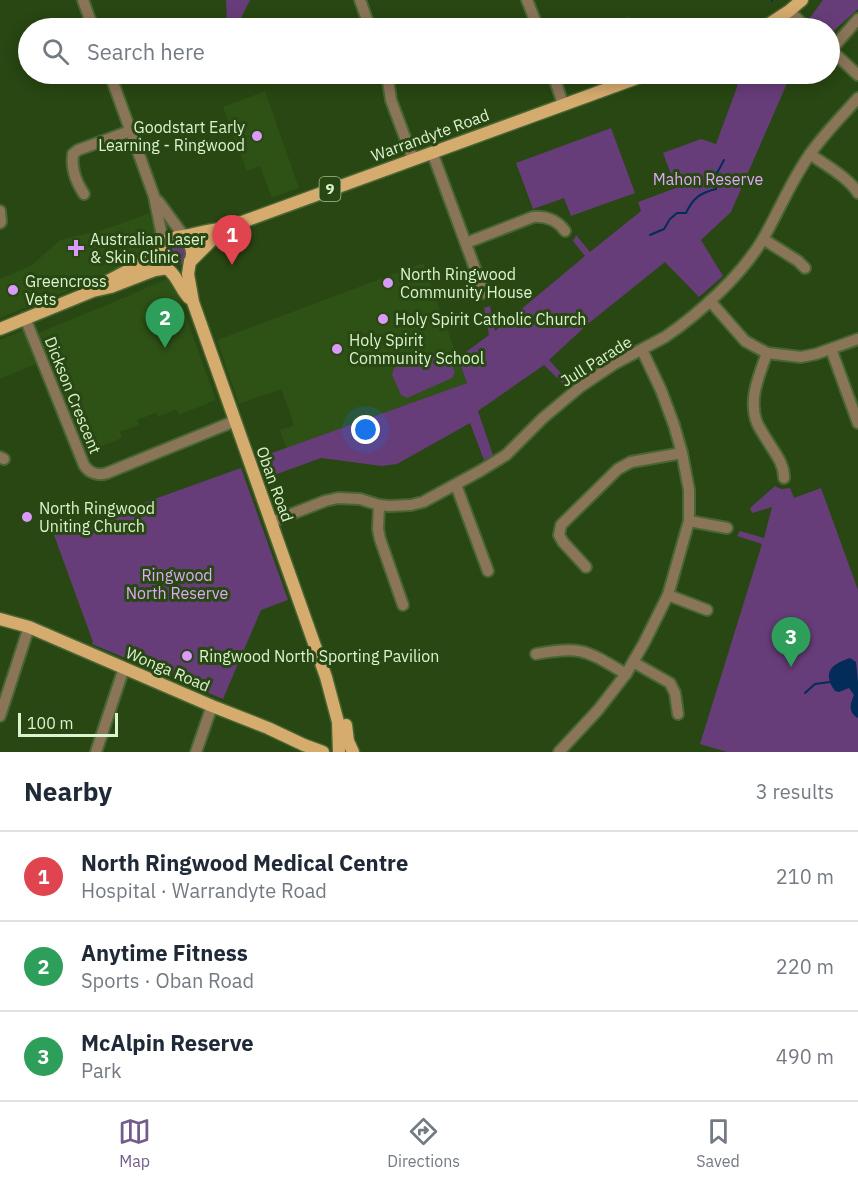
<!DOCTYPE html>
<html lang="en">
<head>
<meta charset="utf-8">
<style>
	body { margin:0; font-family:"IBM Plex Sans",sans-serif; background:#f2f2f3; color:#1f2937 }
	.scale { position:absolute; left:18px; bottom:15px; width:100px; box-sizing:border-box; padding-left:6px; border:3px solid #dbf3cf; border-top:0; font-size:16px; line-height:21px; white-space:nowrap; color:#dbf3cf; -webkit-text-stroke:4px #284712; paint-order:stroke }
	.you { position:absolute; left:366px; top:430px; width:21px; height:21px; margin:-15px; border:4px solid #fff; border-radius:50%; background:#1a73e8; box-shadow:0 0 0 9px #1a73e833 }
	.badge { display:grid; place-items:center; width:39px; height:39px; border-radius:50%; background:#735c8d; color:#fff; font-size:20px; font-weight:700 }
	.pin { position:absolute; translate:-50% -50px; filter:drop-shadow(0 2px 3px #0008) }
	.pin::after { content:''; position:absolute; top:32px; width:21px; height:18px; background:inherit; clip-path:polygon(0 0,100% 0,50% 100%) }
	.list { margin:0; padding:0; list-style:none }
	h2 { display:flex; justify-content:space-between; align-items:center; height:78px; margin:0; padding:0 24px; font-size:26px }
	h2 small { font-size:20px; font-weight:400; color:#747a83 }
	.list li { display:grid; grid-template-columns:39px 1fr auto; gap:18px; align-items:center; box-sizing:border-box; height:90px; padding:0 24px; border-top:2px solid #e0e1e3 }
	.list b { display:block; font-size:22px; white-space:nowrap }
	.list p { margin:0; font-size:20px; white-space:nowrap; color:#747a83 }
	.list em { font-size:20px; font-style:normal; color:#747a83 }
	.icon { flex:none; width:33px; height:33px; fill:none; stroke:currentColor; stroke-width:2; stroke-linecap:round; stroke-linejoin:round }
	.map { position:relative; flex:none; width:858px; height:752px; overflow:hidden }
	.search { position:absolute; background:#fff; box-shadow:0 3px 15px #0003; left:18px; right:18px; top:18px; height:66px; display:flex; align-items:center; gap:15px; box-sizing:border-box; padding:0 21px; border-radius:33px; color:#747a83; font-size:22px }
	.sheet { height:348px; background:#fff }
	nav { display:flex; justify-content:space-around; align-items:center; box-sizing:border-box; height:84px; border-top:2px solid #e0e1e3; background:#fff; font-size:16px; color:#747a83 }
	nav a { display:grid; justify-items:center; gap:3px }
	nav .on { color:#735c8d }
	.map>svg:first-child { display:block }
</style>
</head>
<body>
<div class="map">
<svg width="858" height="752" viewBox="0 0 858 752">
	<rect width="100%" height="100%" fill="#284712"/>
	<!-- built -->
	<g fill="#2e5116">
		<polygon points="629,16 633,28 596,28"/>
		<polygon points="265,91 299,188 272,198 260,166 247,171 223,107"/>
		<polygon points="149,213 155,233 149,250 121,267 89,282 0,318 0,279 32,265 60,240 109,228"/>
		<polygon points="423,263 467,383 286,448 280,430 294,425 281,389 239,404 217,340"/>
		<polygon points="166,279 171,282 177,292 216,400 179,415 176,410 158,417 156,413 137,420 139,425 120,432 122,438 87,452 44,343 42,343 38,333 128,296 134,293"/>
		<polygon points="22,331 26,332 31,343 29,347 36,364 0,379 0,340"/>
	</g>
	<!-- green -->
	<g fill="#673d79">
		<polygon points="226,0 250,0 241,18 234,19 227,22"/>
		<polygon points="823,0 858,0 858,9 830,34 830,28 819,28 809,19"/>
		<polygon points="737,74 791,74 731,212 701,240 723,276 699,297 665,262 589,323 549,360 571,384 566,387 544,365 478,411 493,455 484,460 470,423 397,464 382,466 321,458 266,478 258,458 467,383 458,358 489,335 484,308 490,306 495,331 585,256 573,241 576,235 590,252 641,211 638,202 676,188 663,153 701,139 716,144 737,87"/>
		<polygon points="611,128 635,193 571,216 564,198 533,209 516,163"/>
		<polygon points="181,241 188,249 185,261 180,265 170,264 165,258 165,247"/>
		<polygon points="441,349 446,352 455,372 452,378 407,398 401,395 392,375 394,368"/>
		<polygon points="241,468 288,600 261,610 223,699 92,644 93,642 54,535"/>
		<polygon points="775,486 781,489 790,488 794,498 821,488 858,590 858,752 727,752 700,744 762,544 737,536 740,531 764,538 772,507 752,513 750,508"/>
	</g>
	<!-- water -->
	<path fill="#032c5a" d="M850,658l6,4 2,20v35l-1,1c-9,-7 -7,-14 -3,-23l-5,-7 -10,4 -4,-1c-13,-18 -4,-27 15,-33z"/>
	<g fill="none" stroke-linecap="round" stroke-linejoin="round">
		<!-- stream -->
		<g stroke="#032c5a" stroke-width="2">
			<polyline points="772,0 772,1"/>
			<path d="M650,235l14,-6 6,-10 7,-6h9c7,-15 14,-20 30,-24l1,-16 7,-13"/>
			<polyline points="805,693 815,684 830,682"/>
		</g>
		<!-- minor casing -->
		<g stroke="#486634" stroke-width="14">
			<g id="minor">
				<polyline points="83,0 93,28"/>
				<polyline points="360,0 370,28"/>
				<polyline points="527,0 538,28"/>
				<polyline points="789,11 807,28"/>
				<polyline points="830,49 858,75"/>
				<polyline points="831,50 858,19"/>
				<polyline points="110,74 154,196 161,231 161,244"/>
				<polyline points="387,74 391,100 413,159"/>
				<polyline points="553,74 563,104"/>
				<polyline points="432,152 484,293"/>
				<path d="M810,154c15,11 38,23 48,39"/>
				<path d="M84,194c-8,-12 -13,-26 -11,-40l5,-4 52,-19"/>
				<polyline points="158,201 183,235"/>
				<polyline points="0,211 1,222 0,223"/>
				<polyline points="763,239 798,261 805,268"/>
				<path d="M466,243l67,-26c14,-1 24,3 32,14"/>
				<polyline points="710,301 745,341 767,353 801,357 816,354 858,339"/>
				<path d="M25,318l59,147c5,8 14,11 23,8l128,-52"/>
				<polyline points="831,349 858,423"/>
				<path d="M767,353c-8,23 -19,46 -10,70 4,8 10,17 15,25 6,9 12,18 12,30"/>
				<polyline points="0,457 4,459"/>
				<polyline points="456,485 488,571"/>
				<polyline points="379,505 378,529 380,539 403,605"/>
				<polyline points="689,521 727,528"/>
				<path d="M271,522l54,-21 13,-3 22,1 19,6 10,1 22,-1 12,-3 57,-31 26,-16 37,-37 37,-31 34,-23 51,-27c35,-24 76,-61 98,-98 16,-28 28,-58 47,-85 14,-20 32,-38 48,-56"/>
				<polyline points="586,567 563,542 559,535 561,525 618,469 631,462 682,453"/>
				<polyline points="668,595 707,610"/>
				<path d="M536,654c46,-9 51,-3 90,20"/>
				<polyline points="633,662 670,683 675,693 678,714"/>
				<polyline points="0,716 29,627"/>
				<polyline points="96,752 124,668"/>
				<polyline points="196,752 212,706"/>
				<polyline points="559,752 598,710 626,674 644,643 668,595 689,521 689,490 682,453 674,425 661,390 642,350"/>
			</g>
		</g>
		<!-- major casing -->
		<g stroke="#486634" stroke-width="15">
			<g id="major">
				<polyline points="763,28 789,11 802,0"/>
				<path d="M184,236c13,-2 26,-7 39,-7l425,-155"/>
				<polyline points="190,261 188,274 193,302 326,677 338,722 339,752"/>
				<polyline points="190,262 223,229"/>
				<polyline points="106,282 144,262 161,245"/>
				<path d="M189,298c-6,-6 -9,-14 -14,-21 -3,-5 -9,-9 -12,-14 -12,-18 6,-26 21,-27 6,7 10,14 7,24"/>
				<polyline points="0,329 93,291 111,287 155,270 168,268"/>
				<polyline points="0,619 29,627 212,706 268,728 304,745 323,752"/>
				<polyline points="346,725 348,741 353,752"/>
			</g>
		</g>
		<!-- minor -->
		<use href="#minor" stroke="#8b7559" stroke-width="10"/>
		<!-- major -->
		<use href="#major" stroke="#d6ab6e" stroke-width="12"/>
	</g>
	<!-- markers -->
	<g fill="#da9af7" stroke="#284712" stroke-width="2">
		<circle cx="257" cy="136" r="6"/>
		<path d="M73 239h6v6h6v6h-6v6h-6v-6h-6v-6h6z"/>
		<circle cx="388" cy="283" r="6"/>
		<circle cx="13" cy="290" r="6"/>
		<circle cx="383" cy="319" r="6"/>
		<circle cx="337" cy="349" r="6"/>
		<circle cx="27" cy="517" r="6"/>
		<circle cx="187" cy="656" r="6"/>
	</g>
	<g text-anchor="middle" stroke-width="6" stroke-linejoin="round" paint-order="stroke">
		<!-- shield labels -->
		<rect fill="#284712" stroke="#a5bf96" stroke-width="1.5" x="319.5" y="177" width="21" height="24" rx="4.5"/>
		<g font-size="15" font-weight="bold" fill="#dbf3cf">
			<text x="330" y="194">9</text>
		</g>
		<!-- poi labels -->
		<g font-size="16" fill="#dbf3cf" stroke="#284712" text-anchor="start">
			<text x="245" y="133" text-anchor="end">Goodstart Early<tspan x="245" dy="18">Learning - Ringwood</tspan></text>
			<text x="90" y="245">Australian Laser<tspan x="90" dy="18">&amp; Skin Clinic</tspan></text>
			<text x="400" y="280">North Ringwood<tspan x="400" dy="18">Community House</tspan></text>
			<text x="25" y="287">Greencross<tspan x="25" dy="18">Vets</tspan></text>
			<text x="395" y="325">Holy Spirit Catholic Church</text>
			<text x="349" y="346">Holy Spirit<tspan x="349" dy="18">Community School</tspan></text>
			<text x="39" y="514">North Ringwood<tspan x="39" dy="18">Uniting Church</tspan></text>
			<text x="199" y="662">Ringwood North Sporting Pavilion</text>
		</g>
		<!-- street labels -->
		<g font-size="16" fill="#dbf3cf" stroke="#284712">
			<text transform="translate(430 135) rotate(-20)" y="6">Warrandyte Road</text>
			<text transform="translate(596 361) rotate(-32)" y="6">Jull Parade</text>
			<text transform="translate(73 395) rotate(68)" y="6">Dickson Crescent</text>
			<text transform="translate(275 484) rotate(70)" y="6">Oban Road</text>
			<text transform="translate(168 669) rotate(23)" y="6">Wonga Road</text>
		</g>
		<!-- park labels -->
		<g font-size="16" fill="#deaaf6" stroke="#284712">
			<text x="708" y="185">Mahon Reserve</text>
			<text x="177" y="581">Ringwood<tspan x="177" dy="18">North Reserve</tspan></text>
		</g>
	</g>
</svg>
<div class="scale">100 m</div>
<div class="you"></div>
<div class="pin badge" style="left:232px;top:265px;background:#e0444e">1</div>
<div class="pin badge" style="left:165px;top:348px;background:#2e9e5b">2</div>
<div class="pin badge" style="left:791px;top:667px;background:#2e9e5b">3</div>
<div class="search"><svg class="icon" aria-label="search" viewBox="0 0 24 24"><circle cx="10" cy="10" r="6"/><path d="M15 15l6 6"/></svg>Search here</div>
</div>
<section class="sheet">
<h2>Nearby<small>3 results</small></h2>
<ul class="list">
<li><span class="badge" style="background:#e0444e">1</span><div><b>North Ringwood Medical Centre</b><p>Hospital · Warrandyte Road</p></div><em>210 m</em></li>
<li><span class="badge" style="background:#2e9e5b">2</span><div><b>Anytime Fitness</b><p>Sports · Oban Road</p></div><em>220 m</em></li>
<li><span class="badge" style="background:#2e9e5b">3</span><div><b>McAlpin Reserve</b><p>Park</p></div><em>490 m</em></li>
</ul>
</section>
<nav>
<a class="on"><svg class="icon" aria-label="map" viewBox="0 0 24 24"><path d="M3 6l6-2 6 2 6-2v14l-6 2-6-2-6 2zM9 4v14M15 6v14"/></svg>Map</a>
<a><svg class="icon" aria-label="directions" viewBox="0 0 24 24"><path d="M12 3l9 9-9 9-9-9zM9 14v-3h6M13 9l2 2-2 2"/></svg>Directions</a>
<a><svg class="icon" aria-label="saved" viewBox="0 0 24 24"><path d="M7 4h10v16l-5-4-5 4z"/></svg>Saved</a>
</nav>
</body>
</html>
